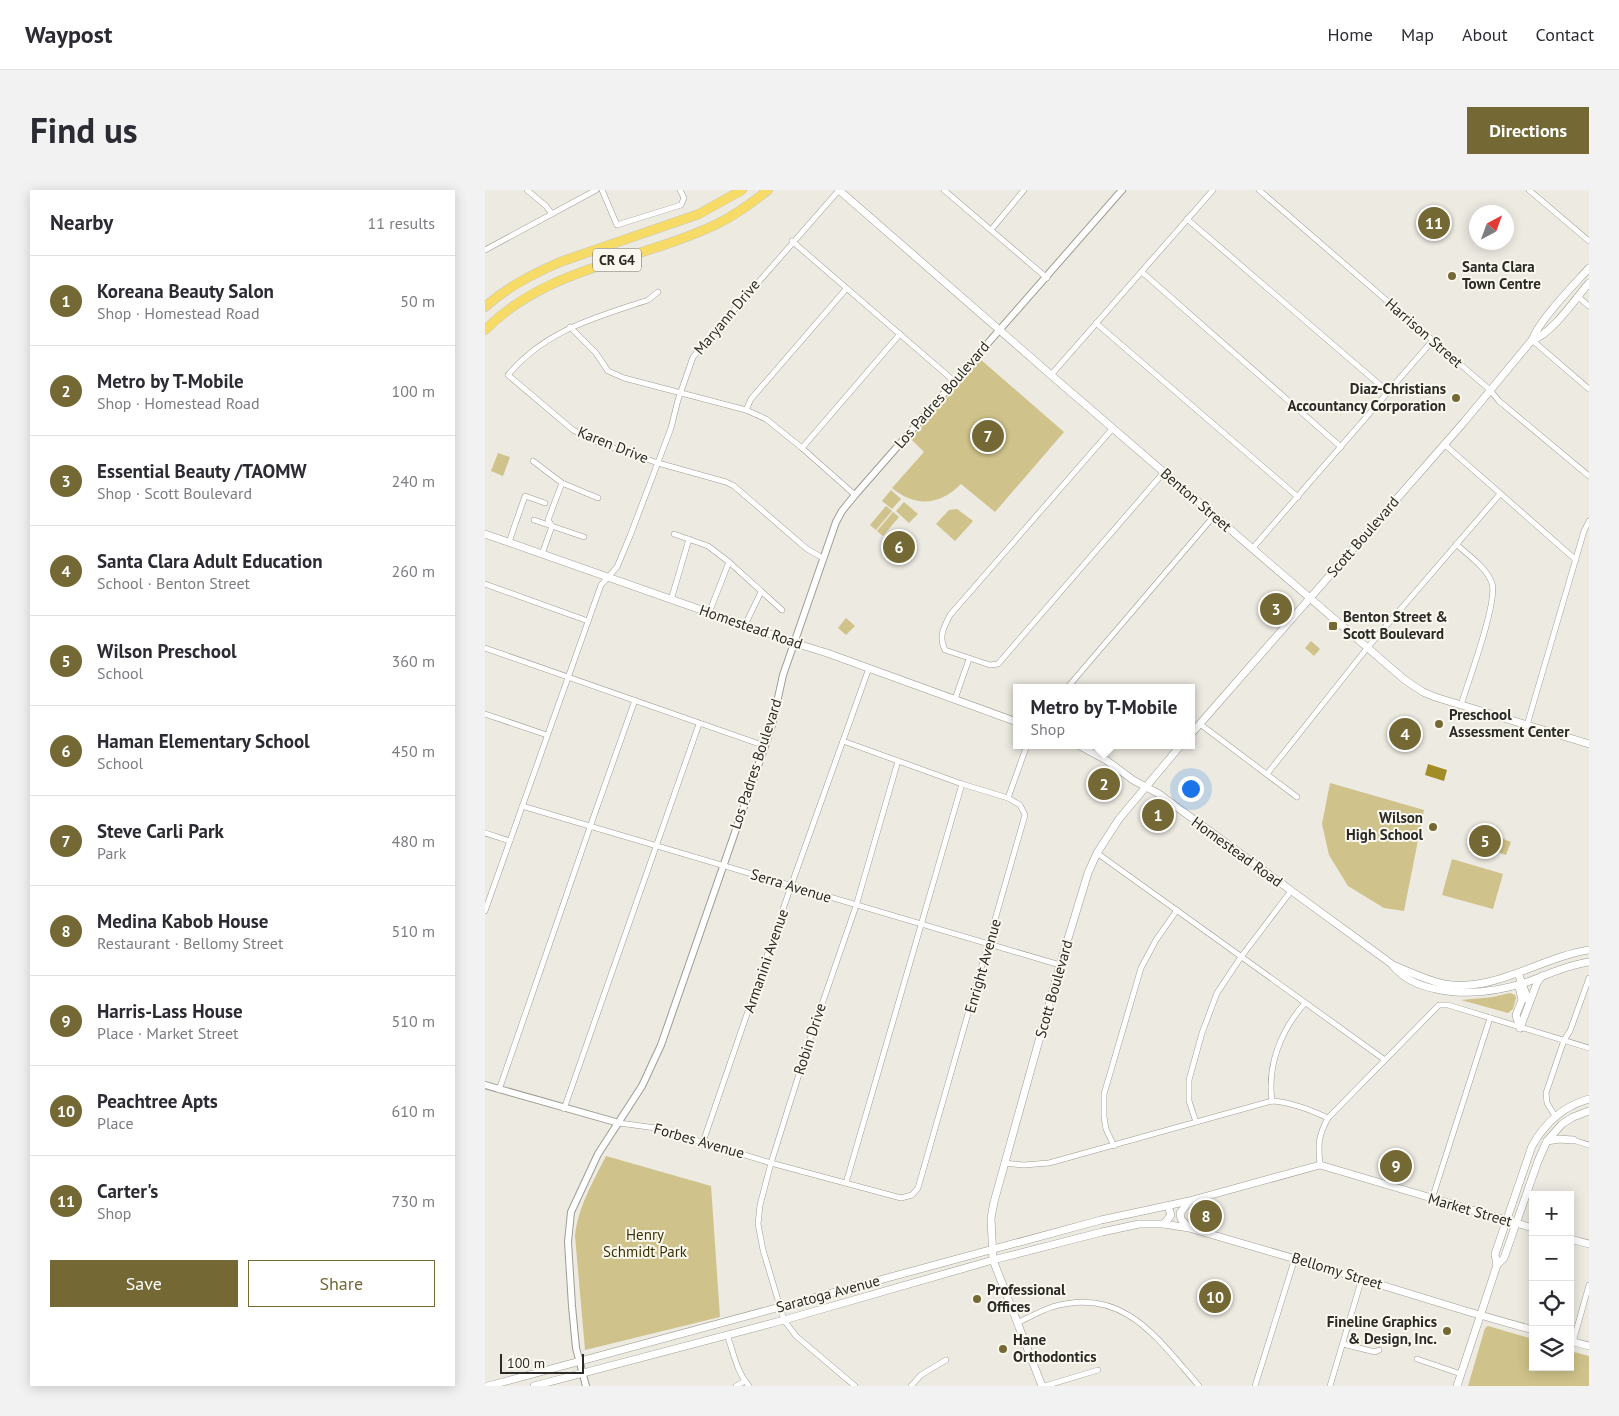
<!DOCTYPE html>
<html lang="en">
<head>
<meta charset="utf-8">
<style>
	body { margin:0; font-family:"PT Sans",sans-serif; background:#f2f2f3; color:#2b2b33 }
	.controls { position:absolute; right:15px; bottom:15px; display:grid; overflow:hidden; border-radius:0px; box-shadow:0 2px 12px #0003 }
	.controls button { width:45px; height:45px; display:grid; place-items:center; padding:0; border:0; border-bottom:1px solid #e1e1e2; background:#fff; color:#2b2b33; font:25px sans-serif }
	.compass { position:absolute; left:984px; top:15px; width:45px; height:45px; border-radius:50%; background:#fff; box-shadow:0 2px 12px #0003; rotate:41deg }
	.scale { position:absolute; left:15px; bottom:12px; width:84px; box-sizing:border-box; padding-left:5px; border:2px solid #2b2a27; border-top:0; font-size:14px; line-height:18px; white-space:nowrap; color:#2b2a27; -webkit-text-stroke:4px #faf8ee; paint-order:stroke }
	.you { position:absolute; left:705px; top:598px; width:18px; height:18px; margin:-12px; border:4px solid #fff; border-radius:50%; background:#1a73e8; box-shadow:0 0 0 8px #1a73e833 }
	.badge { display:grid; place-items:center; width:32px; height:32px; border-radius:50%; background:#746835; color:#fff; font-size:16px; font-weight:700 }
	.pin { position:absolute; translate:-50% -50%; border:2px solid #fff; box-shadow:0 1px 5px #0006 }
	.popup { position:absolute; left:528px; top:494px; width:182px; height:65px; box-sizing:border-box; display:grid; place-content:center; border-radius:0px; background:#fff; filter:drop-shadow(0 1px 4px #0005); font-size:16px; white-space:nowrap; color:#7c7c81 }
	.popup b { font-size:19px; color:#2b2b33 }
	.popup::after { content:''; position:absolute; left:50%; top:100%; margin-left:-10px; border:10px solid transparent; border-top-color:#fff }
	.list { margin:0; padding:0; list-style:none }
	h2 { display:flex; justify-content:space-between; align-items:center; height:65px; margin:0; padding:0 20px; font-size:21px }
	h2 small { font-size:16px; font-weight:400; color:#7c7c81 }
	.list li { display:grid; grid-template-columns:32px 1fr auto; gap:15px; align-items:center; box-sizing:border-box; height:90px; padding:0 20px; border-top:1px solid #e1e1e2 }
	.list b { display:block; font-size:19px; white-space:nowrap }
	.list p { margin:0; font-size:16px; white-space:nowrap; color:#7c7c81 }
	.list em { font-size:16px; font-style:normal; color:#7c7c81 }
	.actions { display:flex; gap:10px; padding:15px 20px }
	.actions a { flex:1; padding:11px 0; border:1px solid #746835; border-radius:0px; text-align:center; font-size:18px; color:#746835 }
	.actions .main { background:#746835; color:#fff }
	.icon { flex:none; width:28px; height:28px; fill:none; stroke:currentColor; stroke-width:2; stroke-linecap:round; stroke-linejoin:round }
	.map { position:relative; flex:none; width:1104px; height:1196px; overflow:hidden; border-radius:0px }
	header { display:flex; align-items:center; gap:30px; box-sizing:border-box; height:70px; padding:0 25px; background:#fff; border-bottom:1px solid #e1e1e2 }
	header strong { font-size:24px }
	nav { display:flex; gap:28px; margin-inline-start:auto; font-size:18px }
	.intro { display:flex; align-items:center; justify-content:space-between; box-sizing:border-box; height:120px; padding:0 30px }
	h1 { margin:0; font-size:35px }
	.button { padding:12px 22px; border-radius:0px; background:#746835; color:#fff; font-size:18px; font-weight:700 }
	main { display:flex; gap:30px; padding:0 30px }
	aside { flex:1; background:#fff; border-radius:0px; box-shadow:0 2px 12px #0003 }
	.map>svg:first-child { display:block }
</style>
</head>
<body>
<header>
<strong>Waypost</strong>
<nav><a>Home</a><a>Map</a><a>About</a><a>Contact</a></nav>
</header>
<div class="intro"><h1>Find us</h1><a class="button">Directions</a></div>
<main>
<aside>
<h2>Nearby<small>11 results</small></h2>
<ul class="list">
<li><span class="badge">1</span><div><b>Koreana Beauty Salon</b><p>Shop · Homestead Road</p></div><em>50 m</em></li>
<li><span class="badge">2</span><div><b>Metro by T-Mobile</b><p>Shop · Homestead Road</p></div><em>100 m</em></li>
<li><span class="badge">3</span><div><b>Essential Beauty /TAOMW</b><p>Shop · Scott Boulevard</p></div><em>240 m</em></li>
<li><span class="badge">4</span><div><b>Santa Clara Adult Education</b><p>School · Benton Street</p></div><em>260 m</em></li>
<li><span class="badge">5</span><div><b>Wilson Preschool</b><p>School</p></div><em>360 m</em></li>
<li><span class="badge">6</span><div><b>Haman Elementary School</b><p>School</p></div><em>450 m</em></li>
<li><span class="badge">7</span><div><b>Steve Carli Park</b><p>Park</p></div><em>480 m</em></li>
<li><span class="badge">8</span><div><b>Medina Kabob House</b><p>Restaurant · Bellomy Street</p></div><em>510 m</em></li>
<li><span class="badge">9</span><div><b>Harris-Lass House</b><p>Place · Market Street</p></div><em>510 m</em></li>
<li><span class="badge">10</span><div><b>Peachtree Apts</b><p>Place</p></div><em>610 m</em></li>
<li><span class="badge">11</span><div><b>Carter's</b><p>Shop</p></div><em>730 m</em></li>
</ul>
<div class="actions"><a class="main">Save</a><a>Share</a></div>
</aside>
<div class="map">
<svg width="1104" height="1196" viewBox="0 0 1104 1196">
	<rect width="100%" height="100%" fill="#eceae1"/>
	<!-- green -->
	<g fill="#cfc28a">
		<path d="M495,169l84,73 -69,80 -34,-28c-22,22 -46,23 -69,4l32,-36 -13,-13z"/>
		<polygon points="13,263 25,267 18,286 6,281"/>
		<polygon points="406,300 416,309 407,319 397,311"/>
		<polygon points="419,312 433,324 424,333 411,321"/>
		<polygon points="401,316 407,321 391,340 385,335"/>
		<polygon points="472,319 488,331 470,351 451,334 464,320"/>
		<polygon points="408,322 414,327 398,346 392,341"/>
		<polygon points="361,428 370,436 361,445 353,438"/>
		<polygon points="826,451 835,459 829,466 820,458"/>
		<polygon points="845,593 939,620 919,721 899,718 863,696 844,665 837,634"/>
		<polygon points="1016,648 1026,652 1021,665 1012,662"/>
		<polygon points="967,669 1018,684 1008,719 957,705"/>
		<polygon points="1025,803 1030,805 1031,808 1028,819 1023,823 976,810 1008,807"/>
		<path d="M121,966l105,30 9,131 -135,33 -10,-114c3,-29 18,-54 31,-80z"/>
		<polygon points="1003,1136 1048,1149 1048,1177 1085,1177 1085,1161 1104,1166 1104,1196 983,1196 1000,1138"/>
	</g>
	<!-- water -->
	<polygon fill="#a28c26" points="943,574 962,580 959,591 940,585"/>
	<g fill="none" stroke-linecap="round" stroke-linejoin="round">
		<!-- minor casing -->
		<g stroke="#9e9c93" stroke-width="6">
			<g id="minor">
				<polyline points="42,0 61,16 67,24"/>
				<polyline points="117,0 132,35 196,15 199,8 195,0"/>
				<polyline points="459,0 562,88"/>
				<polyline points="774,0 1005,200 1014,211 1104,286"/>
				<polyline points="1044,0 1104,51"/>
				<polyline points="702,29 902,201"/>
				<polyline points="506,40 539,0"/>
				<polyline points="307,51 469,191"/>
				<polyline points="0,60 111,0"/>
				<polyline points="657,82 856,257"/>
				<path d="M173,102l-10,8c-53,18 -103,30 -140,75l65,55 24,12 61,21 68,19 8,4 73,63 16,9"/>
				<polyline points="1092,106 1104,116"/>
				<polyline points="611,133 813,307"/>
				<polyline points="85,137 111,163 123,181 139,188 261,220 281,229 317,258 370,305"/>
				<polyline points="1047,150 1104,199"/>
				<polyline points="566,185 728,0"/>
				<polyline points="261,220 266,209 361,99"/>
				<path d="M628,238l-163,187c-6,12 -12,22 -5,35l45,15 8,-1 166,-192"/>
				<polyline points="959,254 1091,370"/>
				<polyline points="317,258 415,144"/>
				<polyline points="48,271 77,293 113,308"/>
				<polyline points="49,330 99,347"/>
				<polyline points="189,344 223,356 244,372 297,420"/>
				<polyline points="24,352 40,306 60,313"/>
				<path d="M971,354c13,12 30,23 36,39 6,19 -24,99 -31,122"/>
				<polyline points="767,359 948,150"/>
				<polyline points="57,364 67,336 63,330 77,293"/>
				<polyline points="0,394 103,431"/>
				<polyline points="186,410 204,349"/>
				<polyline points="224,423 244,372"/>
				<polyline points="260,435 276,402"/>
				<polyline points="0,458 280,556"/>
				<polyline points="582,498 729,326"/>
				<polyline points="470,509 484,469"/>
				<polyline points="0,524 62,545"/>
				<polyline points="715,534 812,607"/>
				<polyline points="1042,535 1099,341 1104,331"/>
				<polyline points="782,584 883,457 1015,304"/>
				<polyline points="523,608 542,555"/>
				<polyline points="37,616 575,775"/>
				<polyline points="0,643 25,651"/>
				<polyline points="612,663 900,870"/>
				<polyline points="0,721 116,395 132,377 145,346 186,238 193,210 208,167 354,0"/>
				<polyline points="14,900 105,637 150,510"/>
				<path d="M787,911c-5,-36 9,-71 33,-98"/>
				<polyline points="79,919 214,534"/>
				<polyline points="1070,926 1062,913 1061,903 1079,850 1085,841 1104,788"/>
				<polyline points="711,932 704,911 704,890 717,843 732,803 756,767 806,701"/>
				<polyline points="134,933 171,938 286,973 416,1008 427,1005 433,998 540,625 535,615 523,608 477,594 358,551"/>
				<polyline points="1088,950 1104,955"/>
				<polyline points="218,952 306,696 384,478"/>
				<polyline points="629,956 621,939 619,927 619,904 656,778 671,750 692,720"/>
				<path d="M519,973l20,2 25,-2 223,-62c19,1 39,9 56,17"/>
				<path d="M835,975c-2,-20 -2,-29 8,-47l111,-113h9l141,43"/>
				<polyline points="361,993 477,594"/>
				<polyline points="947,1009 1005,828"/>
				<path d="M532,1133c11,-5 23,-12 35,-16 72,-21 105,31 147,79"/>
				<path d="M242,1145c7,18 9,36 22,51"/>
				<polyline points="1088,1152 1104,1095"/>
				<polyline points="858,1154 890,1162 894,1160"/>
				<polyline points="932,1169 976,1184"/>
				<polyline points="251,1196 260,1191"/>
				<polyline points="370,1196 311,1146 299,1130 278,1060 273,1034 275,1015 286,973 326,846 371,716 413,571"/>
				<polyline points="426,1196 436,1185 461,1170"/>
				<polyline points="560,1196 613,1180"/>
				<polyline points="770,1196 810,1068"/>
				<polyline points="845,1196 877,1088"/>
			</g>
		</g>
		<!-- tertiary casing -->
		<g stroke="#9e9c93" stroke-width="8">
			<g id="tertiary">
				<polyline points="0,895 134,933"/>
				<polyline points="101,1196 91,1158 87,1116 83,1052 86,1022 113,964 157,896 176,855 280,556 287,535 298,485 351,332 357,321 370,305 637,0"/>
			</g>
		</g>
		<!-- secondary casing -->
		<g stroke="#9e9c93" stroke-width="8">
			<g id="secondary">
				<polyline points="354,0 566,185 920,490 938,502 950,507 1104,554"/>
				<path d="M1047,150c20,-6 43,-41 57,-57"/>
				<polyline points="0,344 316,455 342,463 532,532"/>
				<path d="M706,544l273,-312 68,-82c8,-21 41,-54 57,-72"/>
				<path d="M593,555l28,15 27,20 26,14 234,171c17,7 32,15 51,19 50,9 97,-27 145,-34"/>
				<path d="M908,776c11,13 26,20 43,23 31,7 60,3 91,-7 20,-7 40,-17 62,-20"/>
				<polyline points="1033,783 1044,812"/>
				<polyline points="1035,838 1052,793 1057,786"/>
				<polyline points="1035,838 1031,825 1037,810 1034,797 1036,793"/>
				<polyline points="1062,951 1074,949 1088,950"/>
				<polyline points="679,1034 686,1025 683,1016"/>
				<polyline points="703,1037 696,1029 695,1023 704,1012"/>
				<polyline points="1085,1049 1104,1054"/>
				<polyline points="1012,1075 1019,1068 1053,971 1062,951 1077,934 1088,927 1104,921"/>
				<polyline points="1085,1151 1104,1156"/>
				<polyline points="3,1196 616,1030 704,1011 835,975 1048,1038"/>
				<polyline points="49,1196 299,1130 508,1070 617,1042 654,1034 679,1034 704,1038 821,1072 981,1121 1048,1140"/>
				<polyline points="557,1196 508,1070 506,1028 509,1012 575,775 603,683 612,663 634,629 696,555"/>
				<path d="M972,1196l40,-121 -2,-11 37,-108c13,-23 31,-40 57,-47"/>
			</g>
		</g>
		<!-- trunk casing -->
		<g stroke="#c8c8c7" stroke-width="10">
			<g id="trunk">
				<path d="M0,117c22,-20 48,-33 75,-45l139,-48 43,-24"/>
				<path d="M0,140c63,-64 155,-69 232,-106 18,-9 35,-21 51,-34"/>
			</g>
		</g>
		<!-- minor -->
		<use href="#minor" stroke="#fff" stroke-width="5"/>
		<!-- tertiary -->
		<use href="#tertiary" stroke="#fff" stroke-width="6"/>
		<!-- secondary -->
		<use href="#secondary" stroke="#fff" stroke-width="7"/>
		<!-- trunk -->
		<use href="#trunk" stroke="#f6dc67" stroke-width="9"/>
	</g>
	<!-- markers -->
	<g fill="#746835" stroke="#faf8ee" stroke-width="2">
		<circle cx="967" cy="86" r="5"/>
		<circle cx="971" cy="208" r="5"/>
		<rect x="843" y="431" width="10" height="10" rx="2.5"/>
		<circle cx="954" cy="534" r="5"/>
		<circle cx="948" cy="637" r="5"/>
		<circle cx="492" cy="1109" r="5"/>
		<circle cx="962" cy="1141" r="5"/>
		<circle cx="518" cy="1159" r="5"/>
	</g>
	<g text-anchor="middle" stroke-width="4" stroke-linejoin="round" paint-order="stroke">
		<!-- shield labels -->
		<rect fill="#faf8ee" stroke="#696863" stroke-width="1" x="108" y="58.5" width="48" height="23" rx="4"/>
		<g font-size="14" font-weight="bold" fill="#2b2a27">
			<text x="132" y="75">CR G4</text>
		</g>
		<!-- poi labels -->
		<g font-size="15" font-weight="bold" fill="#2b2a27" stroke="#faf8ee" text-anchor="start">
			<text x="977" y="82">Santa Clara<tspan x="977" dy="17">Town Centre</tspan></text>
			<text x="961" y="204" text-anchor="end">Diaz-Christians<tspan x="961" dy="17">Accountancy Corporation</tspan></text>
			<text x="858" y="432">Benton Street &amp;<tspan x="858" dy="17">Scott Boulevard</tspan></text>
			<text x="964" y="530">Preschool<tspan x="964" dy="17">Assessment Center</tspan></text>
			<text x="938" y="633" text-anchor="end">Wilson<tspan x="938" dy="17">High School</tspan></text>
			<text x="502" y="1105">Professional<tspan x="502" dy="17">Offices</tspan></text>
			<text x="952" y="1137" text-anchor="end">Fineline Graphics<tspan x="952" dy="17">&amp; Design, Inc.</tspan></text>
			<text x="528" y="1155">Hane<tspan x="528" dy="17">Orthodontics</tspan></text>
		</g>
		<!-- street labels -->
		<g font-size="15" fill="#2b2a27" stroke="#faf8ee">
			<text transform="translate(242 127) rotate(-50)" y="5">Maryann Drive</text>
			<text transform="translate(939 143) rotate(41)" y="5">Harrison Street</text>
			<text transform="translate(457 205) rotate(-49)" y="5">Los Padres Boulevard</text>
			<text transform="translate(128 255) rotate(22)" y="5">Karen Drive</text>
			<text transform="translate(711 310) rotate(41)" y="5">Benton Street</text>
			<text transform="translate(878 347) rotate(-49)" y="5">Scott Boulevard</text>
			<text transform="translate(266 437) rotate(19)" y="5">Homestead Road</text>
			<text transform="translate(271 574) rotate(-72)" y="5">Los Padres Boulevard</text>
			<text transform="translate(752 662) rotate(36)" y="5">Homestead Road</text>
			<text transform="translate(306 696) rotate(17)" y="5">Serra Avenue</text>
			<text transform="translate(281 771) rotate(-71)" y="5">Armanini Avenue</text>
			<text transform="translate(498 776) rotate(-74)" y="5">Enright Avenue</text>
			<text transform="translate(569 799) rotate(-74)" y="5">Scott Boulevard</text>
			<text transform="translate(325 849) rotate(-72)" y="5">Robin Drive</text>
			<text transform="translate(214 951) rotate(16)" y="5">Forbes Avenue</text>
			<text transform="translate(985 1020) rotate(16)" y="5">Market Street</text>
			<text transform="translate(852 1081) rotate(17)" y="5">Bellomy Street</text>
			<text transform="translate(343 1104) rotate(-15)" y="5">Saratoga Avenue</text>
		</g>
		<!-- park labels -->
		<g font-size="15" fill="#3b3207" stroke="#faf8ee">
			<text x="160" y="1050">Henry<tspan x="160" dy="17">Schmidt Park</tspan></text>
		</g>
	</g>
</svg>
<div class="controls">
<button>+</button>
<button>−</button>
<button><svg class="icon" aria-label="locate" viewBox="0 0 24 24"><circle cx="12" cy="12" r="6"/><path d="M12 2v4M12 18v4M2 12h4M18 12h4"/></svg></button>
<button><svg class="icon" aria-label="layers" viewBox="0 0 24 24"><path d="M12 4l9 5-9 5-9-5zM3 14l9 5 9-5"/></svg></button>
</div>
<svg class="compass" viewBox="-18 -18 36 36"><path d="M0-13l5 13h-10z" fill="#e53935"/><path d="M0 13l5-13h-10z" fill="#7c7c81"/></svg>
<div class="scale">100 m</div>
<div class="you"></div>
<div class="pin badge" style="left:673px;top:625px">1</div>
<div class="pin badge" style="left:619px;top:594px">2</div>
<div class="popup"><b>Metro by T-Mobile</b>Shop</div>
<div class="pin badge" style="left:791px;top:419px">3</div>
<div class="pin badge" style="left:920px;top:544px">4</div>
<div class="pin badge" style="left:1000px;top:651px">5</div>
<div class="pin badge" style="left:414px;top:357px">6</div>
<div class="pin badge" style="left:503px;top:246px">7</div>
<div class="pin badge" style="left:721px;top:1026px">8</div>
<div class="pin badge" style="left:911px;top:976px">9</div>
<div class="pin badge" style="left:730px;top:1107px">10</div>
<div class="pin badge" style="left:949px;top:33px">11</div>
</div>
</main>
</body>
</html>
